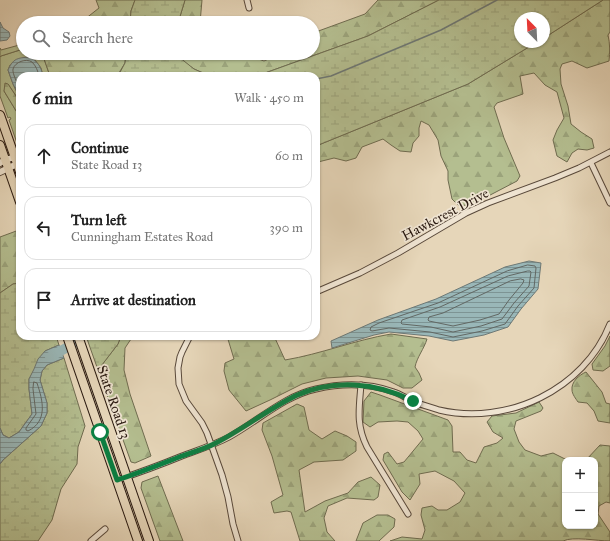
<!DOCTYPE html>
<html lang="en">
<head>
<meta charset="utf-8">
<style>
	body { margin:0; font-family:"IM FELL Great Primer",serif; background:#f6f6f6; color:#222 }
	.controls { position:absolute; right:12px; bottom:12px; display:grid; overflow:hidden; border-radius:8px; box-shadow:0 1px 3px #0004 }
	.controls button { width:36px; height:36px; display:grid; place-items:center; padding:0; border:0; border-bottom:1px solid #e0e0e0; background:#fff; color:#222; font:20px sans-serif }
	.compass { position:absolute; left:514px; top:12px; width:36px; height:36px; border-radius:50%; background:#fff; box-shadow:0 1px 3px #0004; rotate:336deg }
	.stop { position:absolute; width:12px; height:12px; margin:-9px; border:3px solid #0b8043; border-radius:50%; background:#fff }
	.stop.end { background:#0b8043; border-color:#fff; box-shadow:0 1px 4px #0008 }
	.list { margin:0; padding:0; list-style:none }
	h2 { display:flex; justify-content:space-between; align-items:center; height:52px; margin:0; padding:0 16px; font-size:17px }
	h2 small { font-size:13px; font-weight:400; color:#767676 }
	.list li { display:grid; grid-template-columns:26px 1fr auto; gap:12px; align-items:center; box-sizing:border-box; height:64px; margin:0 8px 8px; padding:0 8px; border:1px solid #e0e0e0; border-radius:12px }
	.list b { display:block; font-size:15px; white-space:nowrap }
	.list p { margin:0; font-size:13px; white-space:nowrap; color:#767676 }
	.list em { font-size:13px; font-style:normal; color:#767676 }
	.icon { flex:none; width:22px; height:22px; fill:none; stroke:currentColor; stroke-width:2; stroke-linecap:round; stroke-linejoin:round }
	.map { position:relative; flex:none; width:610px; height:541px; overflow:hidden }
	.search { position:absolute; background:#fff; box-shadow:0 1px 3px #0004; left:16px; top:16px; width:304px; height:44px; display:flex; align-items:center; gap:10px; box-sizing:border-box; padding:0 14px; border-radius:22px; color:#767676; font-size:15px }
	.panel { position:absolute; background:#fff; box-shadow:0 1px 3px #0004; left:16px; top:72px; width:304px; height:268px; border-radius:12px }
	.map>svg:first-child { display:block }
</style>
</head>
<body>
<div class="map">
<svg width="610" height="541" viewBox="0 0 610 541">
	<defs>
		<pattern id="forest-firs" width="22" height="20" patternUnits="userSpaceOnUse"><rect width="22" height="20" fill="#b4be90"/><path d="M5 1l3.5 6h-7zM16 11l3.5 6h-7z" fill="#9ba37b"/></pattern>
		<pattern id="wetland-marsh" width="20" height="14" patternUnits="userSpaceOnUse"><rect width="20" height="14" fill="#b4be90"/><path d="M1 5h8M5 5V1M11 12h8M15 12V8" fill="none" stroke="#9ba37b"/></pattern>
		<pattern id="water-rules" width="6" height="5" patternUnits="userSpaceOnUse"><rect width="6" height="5" fill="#99b7b8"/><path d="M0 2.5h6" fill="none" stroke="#7d9494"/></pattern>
	</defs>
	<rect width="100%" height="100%" fill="#e6d6b9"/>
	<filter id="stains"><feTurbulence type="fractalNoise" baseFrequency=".005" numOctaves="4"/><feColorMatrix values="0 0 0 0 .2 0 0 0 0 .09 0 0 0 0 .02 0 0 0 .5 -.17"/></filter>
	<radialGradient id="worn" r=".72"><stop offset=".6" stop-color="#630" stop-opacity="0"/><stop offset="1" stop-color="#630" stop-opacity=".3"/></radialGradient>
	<!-- grass -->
	<polygon fill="#b4be90" stroke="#6f6c50" points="23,49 23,53 42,53 50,76 43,76 41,68 35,60 10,65 8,70 13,84 20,98 20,102 8,84 4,91 18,114 20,127 20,152 9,120 11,119 10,117 8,118 0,96 0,57 1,56"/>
	<!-- forest -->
	<g fill="url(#forest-firs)" stroke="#6f6c50">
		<polygon points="96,0 135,0 131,11 130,23 80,23 99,8"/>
		<polygon points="185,0 202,0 200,23 178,23"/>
		<polygon points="378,0 439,0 368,36 265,73 251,76 210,76 194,69 173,54 251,53 256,58 264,61 282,53 313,53 313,33 365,14"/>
		<path d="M603,0h7v32l-2,3c2,8 2,18 1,26l-22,7 -15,-7 -10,3 -2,5 1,15 7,22 3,18 10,8 11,7 2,9 -7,2 -9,-1 -6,4 -5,9 -10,-6 -4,-16 4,-10 7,-12 -7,-26 -12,-7 -11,-12 -14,3 3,18 -26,9 -3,4 10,31 16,38 -3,5 -44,23 -14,2 -7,-7 -4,-19v-9l-7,-15 -3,-16 -9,-15 -8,-4 -2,7v8l-6,7 -2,9 -11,-1 -9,-6 -8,-6 -21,8 -6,11 -10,3 -12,-3 -16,4 -1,7 -1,1v-24l152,-62 69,-42h7v-4z"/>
		<polygon points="23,44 23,49 1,56 0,57 0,48 1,50"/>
		<polygon points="42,53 126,53 125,63 117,76 50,76"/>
		<polygon points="5,83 8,84 20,102 20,127 18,114 4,91"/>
		<polygon points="19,230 20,233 20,283 13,284 0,293 0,237"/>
		<path d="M391,334l36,5c-3,10 -10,18 -12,28l4,6 3,7 -10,8h-9l-16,-8 -29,-4 -32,2 -24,6 -32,16 -24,11 -17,-21 -5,-19 1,-8 9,-4 -7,-23h47l11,24c36,-6 70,-20 106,-26z"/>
		<polygon points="121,336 133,336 125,348 124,370 130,394 151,456 135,463 131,462 98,370 118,344"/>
		<polygon points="610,336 610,366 603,371 593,370 592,364 605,346"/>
		<path d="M586,372l16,20 4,11 4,1v19l-12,-2 -4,-10 -7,-8 -9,-1c-2,-3 -6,-8 -6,-12 -1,-8 7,-15 14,-18z"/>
		<path d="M371,392l9,3 68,25 4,6 1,26h7l7,8 9,3 8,-16 13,-4 6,-5 -10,-6 -6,-10 5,-6 24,-3 23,-11 4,6 -2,3 -25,10 -2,8 5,13 6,8 16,6 12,-3 14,7h-2v66h30v-66h-9l14,-15 10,1v57l-4,-1 -7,4 -1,8 12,18v9c-13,0 -37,-5 -47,0h-173l12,-4 20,2 3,-9 -4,-15 1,-7 10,-2 6,4h9l13,-8 5,-9 -11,-12 -19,-10 -16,3 1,10 -10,16 -8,-8 -19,-32 1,-6 4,-2 9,12 7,-2 19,-23 -5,-8 -10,-9 -11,-1 -19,1 -8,5 -7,-5 1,-21z"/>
		<polygon points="297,404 304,407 309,430 322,439 335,431 347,436 356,442 356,451 343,460 314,462 299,470 305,512 325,501 348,493 358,482 371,477 380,485 378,497 374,500 347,498 328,506 324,518 327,532 335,541 300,541 291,512 287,511 274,513 271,502 283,495 272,456 262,430 263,423"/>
		<polygon points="158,476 183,541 160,541 141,488 142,482"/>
		<polygon points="377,515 388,515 395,519 394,527 379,541 356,541 363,523"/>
	</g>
	<!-- wetland -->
	<g fill="url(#wetland-marsh)" stroke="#6f6c50">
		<polygon points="135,0 185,0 178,23 130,23 131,11"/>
		<polygon points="439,0 603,0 544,38 544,18 520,18 520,42 537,42 468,84 316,146 316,76 251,76 265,73 368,36"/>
		<polygon points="126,53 174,53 194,69 210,76 118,76 125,63"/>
		<polygon points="20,283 20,336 56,336 59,345 45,351 29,379 29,389 32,414 19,432 9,438 3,435 0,428 0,293 13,284"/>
		<polygon points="86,336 121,336 118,344 98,370"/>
		<polygon points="64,358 85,426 78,447 77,464 61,489 52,520 38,541 0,541 0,464 3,460 41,426 47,413 47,403 40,380 42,371 47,365"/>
	</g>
	<!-- water -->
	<g fill="url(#water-rules)" stroke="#6d7875">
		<polygon points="0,22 3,28 9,32 10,36 7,40 0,41"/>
		<path d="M29,57c9,4 12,10 14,19h-23v22l-7,-14 -5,-14c5,-12 10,-12 21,-13z"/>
		<polygon points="529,261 541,263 538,289 521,309 508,327 484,335 453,341 429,336 389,332 374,335 332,348 331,341 378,320 436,299 505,267"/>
		<polygon points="59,345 64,358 47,365 42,371 40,380 47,403 47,413 41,426 3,460 0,464 0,428 3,435 9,438 19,432 32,414 29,389 29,379 34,369 38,359 45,351"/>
	</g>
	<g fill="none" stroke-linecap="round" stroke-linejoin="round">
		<!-- shore -->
		<g stroke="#626864" stroke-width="1">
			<path d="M20,89c-2,-4 -8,-16 -7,-20 2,-7 13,-11 19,-7 4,4 6,9 7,14"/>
			<polygon points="528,265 535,266 536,268 534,288 518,306 505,324 482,331 453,337 430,332 389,328 372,331 370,330 371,327 379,323 438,303 507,271"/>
			<polygon points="528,271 530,271 531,272 529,286 514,303 502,319 481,326 453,332 431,327 402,324 401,323 402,320 440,307 508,276"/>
			<polygon points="521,279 524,280 523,283 509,300 499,314 480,320 453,326 429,321 428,320 429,317 443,313 510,281"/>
			<path d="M34,382l3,1c6,18 11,38 -9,48l-2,-1v-2l10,-14 -3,-25z"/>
		</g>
		<!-- stream -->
		<polyline stroke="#6d7875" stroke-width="1.5" points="316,79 331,76 441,30 497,0"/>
		<!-- river -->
		<polyline stroke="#99b7b8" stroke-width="10" points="50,357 73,344 82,336"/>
		<!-- minor casing -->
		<g stroke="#59493b" stroke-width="7">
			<g id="minor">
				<polyline points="247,0 249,8"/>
				<polyline points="591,163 610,203"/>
				<polyline points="316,292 360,273 398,253 466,213 488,203 555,178 579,168 610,152"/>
				<polyline points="190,336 182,352 180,357 178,368 179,384 186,401 202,423 207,433 222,475 228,497 233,524 238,541"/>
				<path d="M361,385c-2,24 -5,40 6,62l41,67"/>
				<path d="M117,480c21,-7 43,-15 65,-24 16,-6 32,-11 47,-19 29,-16 55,-41 87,-48 26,-6 53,-6 78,3 6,2 12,6 19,9 8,4 17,6 26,9 68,16 145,-20 171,-86"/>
				<polyline points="91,541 105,529"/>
			</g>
		</g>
		<!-- tertiary casing -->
		<g stroke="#59493b" stroke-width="8">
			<g id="tertiary">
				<polyline points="0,163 5,160 15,157"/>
				<polyline points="0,172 17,164"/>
			</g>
		</g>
		<!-- primary casing -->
		<g stroke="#2a1a11" stroke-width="10">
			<g id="primary">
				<polyline points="0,115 20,172"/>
				<polyline points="0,145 20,202"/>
				<polyline points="67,336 138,541"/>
				<polyline points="78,336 149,541"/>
			</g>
		</g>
		<!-- minor -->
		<use href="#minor" stroke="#efe4d2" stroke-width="5"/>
		<!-- tertiary -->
		<use href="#tertiary" stroke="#efe4d2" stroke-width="6"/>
		<!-- primary -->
		<use href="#primary" stroke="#e6d6b9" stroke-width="8"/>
	</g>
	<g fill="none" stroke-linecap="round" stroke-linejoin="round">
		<!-- route -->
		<path stroke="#0b8043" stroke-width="5" d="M100,432l17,48c22,-7 44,-16 65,-24 11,-4 22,-7 32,-12 28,-14 53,-34 81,-48 38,-17 81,-14 118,5"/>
	</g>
	<g text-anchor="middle" stroke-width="3.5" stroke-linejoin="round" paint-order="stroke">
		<!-- street labels -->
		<g font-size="14" fill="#2a1a11" stroke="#efe4d2">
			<text transform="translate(445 214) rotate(-28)" y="5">Hawkcrest Drive</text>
			<text transform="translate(114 402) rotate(71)" y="5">State Road 13</text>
		</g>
	</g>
	<rect width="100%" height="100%" filter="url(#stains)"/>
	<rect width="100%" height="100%" fill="url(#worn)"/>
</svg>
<div class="controls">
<button>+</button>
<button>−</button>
</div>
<svg class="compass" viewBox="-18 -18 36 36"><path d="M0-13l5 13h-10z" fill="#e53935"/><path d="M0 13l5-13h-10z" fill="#767676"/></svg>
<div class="stop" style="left:100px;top:432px"></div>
<div class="stop end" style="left:413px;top:401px"></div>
<div class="search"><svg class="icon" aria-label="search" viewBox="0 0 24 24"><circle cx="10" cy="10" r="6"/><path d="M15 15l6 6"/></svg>Search here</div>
<section class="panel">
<h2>6 min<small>Walk · 450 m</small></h2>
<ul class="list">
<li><svg class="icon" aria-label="ahead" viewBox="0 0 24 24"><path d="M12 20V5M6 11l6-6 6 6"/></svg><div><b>Continue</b><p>State Road 13</p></div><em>60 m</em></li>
<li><svg class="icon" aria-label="left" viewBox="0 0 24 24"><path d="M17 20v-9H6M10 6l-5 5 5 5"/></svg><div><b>Turn left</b><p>Cunningham Estates Road</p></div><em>390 m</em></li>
<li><svg class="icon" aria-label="arrive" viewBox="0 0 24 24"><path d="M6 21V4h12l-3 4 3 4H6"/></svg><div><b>Arrive at destination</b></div></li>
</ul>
</section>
</div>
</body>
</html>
